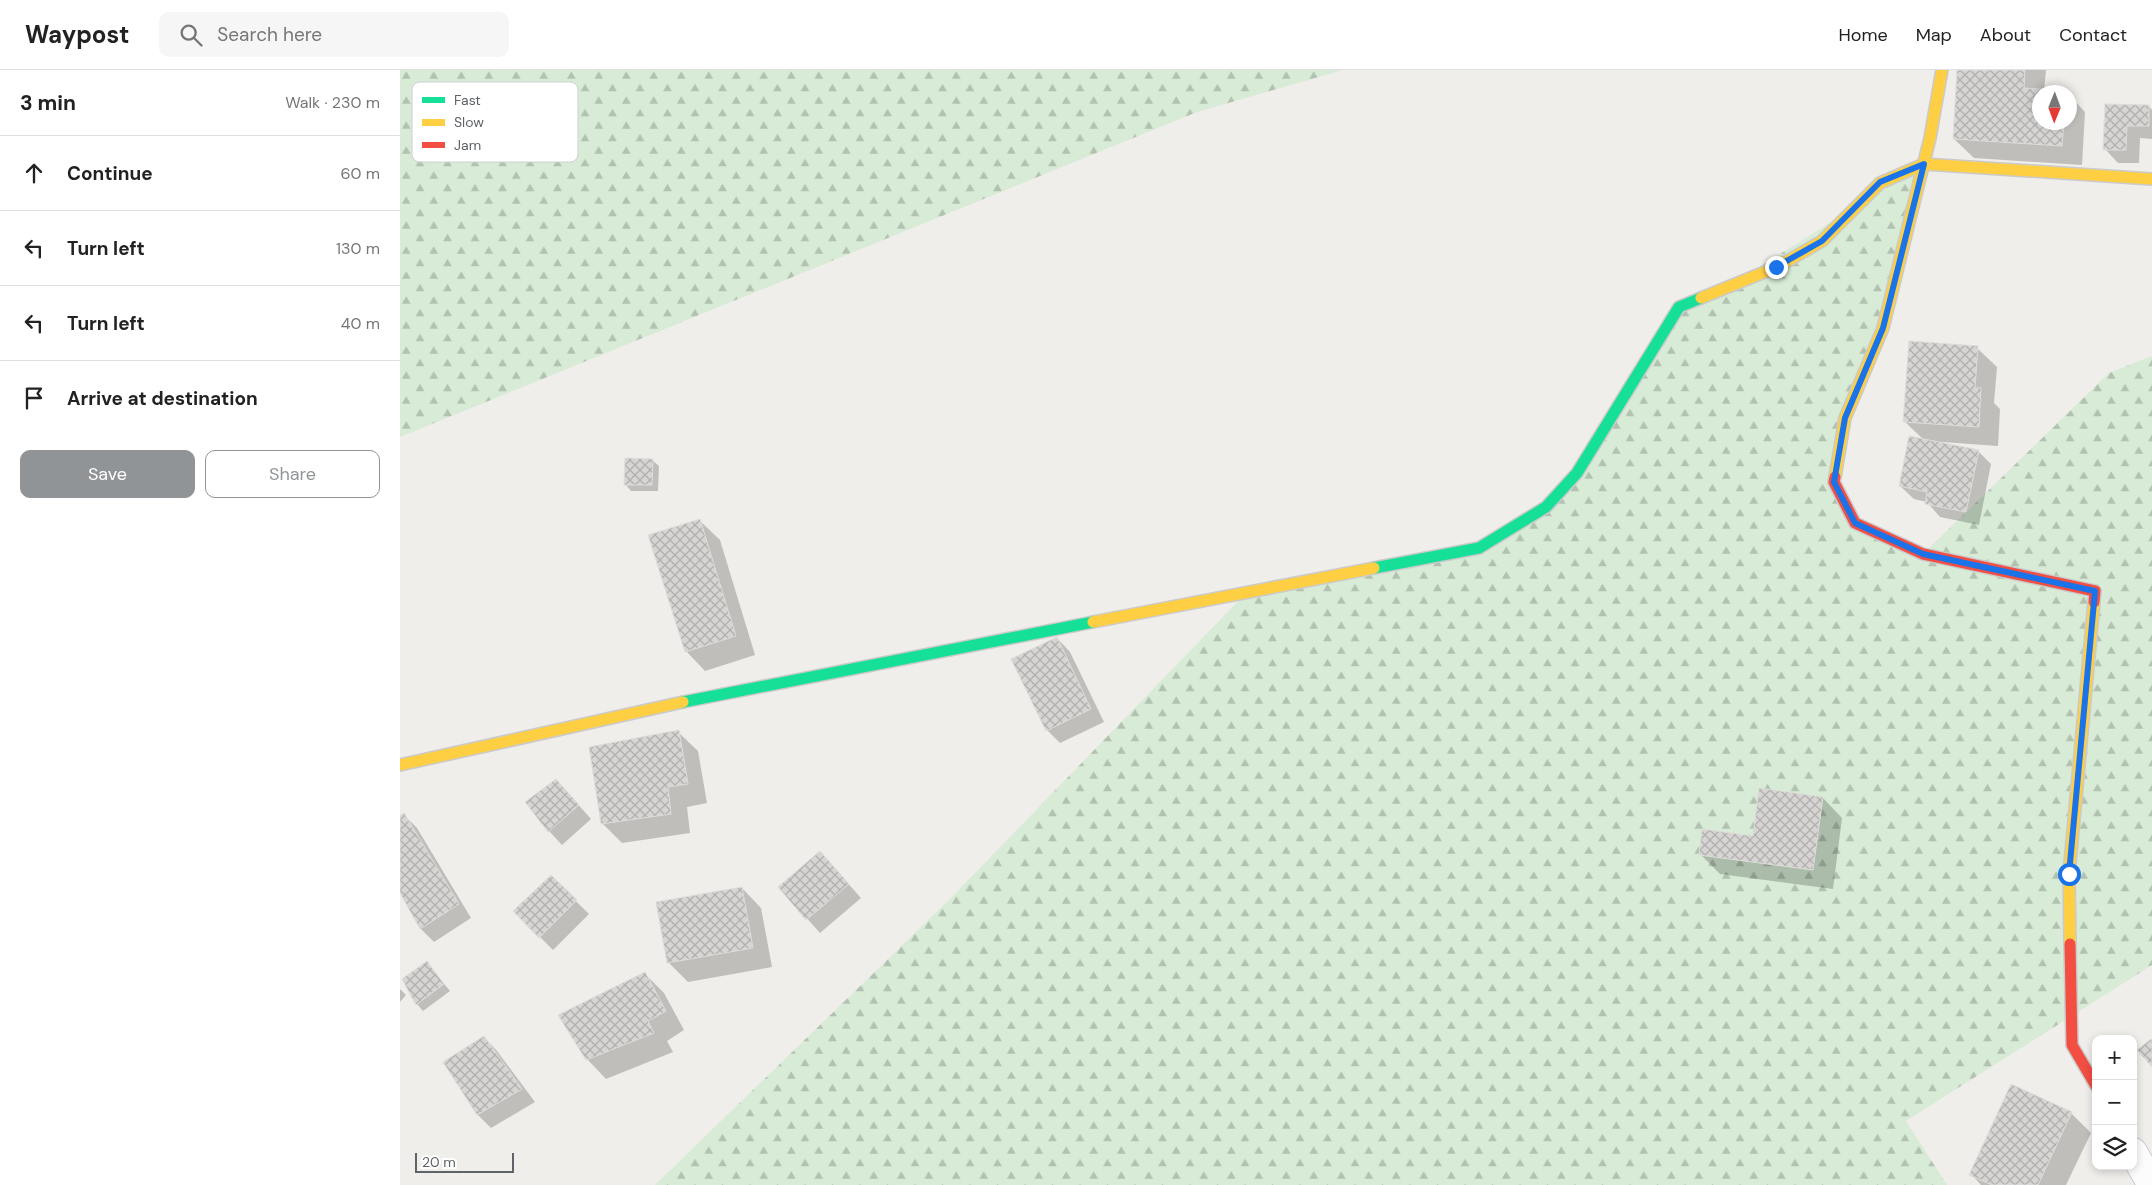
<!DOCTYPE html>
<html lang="en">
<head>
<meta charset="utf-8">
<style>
	body { margin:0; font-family:"DM Sans",sans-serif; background:#f6f6f6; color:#222 }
	.controls { position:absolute; right:15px; bottom:15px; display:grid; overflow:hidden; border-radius:10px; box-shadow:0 2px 8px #0003 }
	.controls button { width:45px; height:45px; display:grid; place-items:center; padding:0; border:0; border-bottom:1px solid #e0e0e0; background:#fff; color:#222; font:25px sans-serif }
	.compass { position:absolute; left:1632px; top:15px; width:45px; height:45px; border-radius:50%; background:#fff; box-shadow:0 2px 8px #0003; rotate:181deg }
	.scale { position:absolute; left:15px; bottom:12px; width:99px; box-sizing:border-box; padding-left:5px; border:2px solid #5f6368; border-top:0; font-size:14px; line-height:18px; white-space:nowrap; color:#5f6368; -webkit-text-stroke:4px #fff; paint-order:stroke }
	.stop { position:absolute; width:15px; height:15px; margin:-11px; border:4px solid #1a73e8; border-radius:50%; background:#fff }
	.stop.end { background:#1a73e8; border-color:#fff; box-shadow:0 1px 5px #0008 }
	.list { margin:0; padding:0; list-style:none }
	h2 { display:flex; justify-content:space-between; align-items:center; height:65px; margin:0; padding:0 20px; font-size:21px }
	h2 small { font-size:16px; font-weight:400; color:#767676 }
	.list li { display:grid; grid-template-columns:32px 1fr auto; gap:15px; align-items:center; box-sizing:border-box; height:75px; padding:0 20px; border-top:1px solid #e0e0e0 }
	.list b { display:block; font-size:19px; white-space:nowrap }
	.list em { font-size:16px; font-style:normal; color:#767676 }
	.actions { display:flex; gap:10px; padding:15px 20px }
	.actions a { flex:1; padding:11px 0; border:1px solid #919496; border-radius:10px; text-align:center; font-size:18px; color:#919496 }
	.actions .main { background:#919496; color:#fff }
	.icon { flex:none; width:28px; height:28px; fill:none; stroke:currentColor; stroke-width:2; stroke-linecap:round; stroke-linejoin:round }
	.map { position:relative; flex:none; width:1752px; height:1115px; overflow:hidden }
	header { display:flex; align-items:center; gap:30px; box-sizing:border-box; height:70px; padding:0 25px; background:#fff; border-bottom:1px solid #e0e0e0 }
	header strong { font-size:24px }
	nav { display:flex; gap:28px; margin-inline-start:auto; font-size:18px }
	.search { width:350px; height:45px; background:#f6f6f6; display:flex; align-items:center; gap:12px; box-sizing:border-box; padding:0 18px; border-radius:10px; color:#767676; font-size:19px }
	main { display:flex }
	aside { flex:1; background:#fff }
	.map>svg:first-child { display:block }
</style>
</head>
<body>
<header>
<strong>Waypost</strong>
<div class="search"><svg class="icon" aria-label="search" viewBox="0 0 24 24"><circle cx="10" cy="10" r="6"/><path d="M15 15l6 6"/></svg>Search here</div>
<nav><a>Home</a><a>Map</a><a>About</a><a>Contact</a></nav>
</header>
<main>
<aside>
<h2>3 min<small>Walk · 230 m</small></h2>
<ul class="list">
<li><svg class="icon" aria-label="ahead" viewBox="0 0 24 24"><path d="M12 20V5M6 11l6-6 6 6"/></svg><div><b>Continue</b></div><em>60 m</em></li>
<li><svg class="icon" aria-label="left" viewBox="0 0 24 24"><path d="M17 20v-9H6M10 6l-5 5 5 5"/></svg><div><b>Turn left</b></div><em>130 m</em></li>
<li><svg class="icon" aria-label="left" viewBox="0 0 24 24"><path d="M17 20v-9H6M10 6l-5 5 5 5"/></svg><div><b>Turn left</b></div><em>40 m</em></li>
<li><svg class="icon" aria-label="arrive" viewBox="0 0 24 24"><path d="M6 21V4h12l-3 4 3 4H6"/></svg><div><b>Arrive at destination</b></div></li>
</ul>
<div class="actions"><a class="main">Save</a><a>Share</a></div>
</aside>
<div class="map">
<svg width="1752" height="1115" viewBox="0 0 1752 1115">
	<defs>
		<pattern id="forest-firs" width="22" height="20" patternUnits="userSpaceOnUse" patternTransform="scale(1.25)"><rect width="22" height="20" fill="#d8ebd6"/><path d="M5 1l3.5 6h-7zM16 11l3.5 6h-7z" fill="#b2c2b1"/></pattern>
		<pattern id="building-cross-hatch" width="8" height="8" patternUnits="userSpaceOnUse" patternTransform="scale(1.25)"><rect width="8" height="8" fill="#d6d5d3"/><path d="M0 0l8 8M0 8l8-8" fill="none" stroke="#b1b0af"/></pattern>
	</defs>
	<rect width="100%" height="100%" fill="#efeeea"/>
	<!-- forest -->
	<g fill="url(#forest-firs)">
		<polygon points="0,0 943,0 797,42 0,367"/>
		<polygon points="1524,94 1434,412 1455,453 1523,484 1709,303 1752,286 1752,895 1506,1051 1547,1115 255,1115 550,829 847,522 1079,478 1146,437 1279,237 1321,221"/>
	</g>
	<!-- shadow -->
	<g fill="#0003">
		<polygon points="1559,0 1646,0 1644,21 1666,22 1640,22 1640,52 1670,52 1670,26 1685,42 1682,95 1574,88 1554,69"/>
		<polygon points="1706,35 1749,36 1752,40 1752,69 1740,68 1739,93 1718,93 1705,79"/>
		<polygon points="1577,278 1597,297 1594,333 1600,339 1598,376 1542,372 1542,374 1578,381 1591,394 1579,455 1540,447 1527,432 1514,429 1500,416 1524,370 1505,352"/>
		<polygon points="252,390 259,396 258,421 231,421 225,414"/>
		<polygon points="300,451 320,470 355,585 305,601 286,581"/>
		<polygon points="657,568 670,582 704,652 660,673 647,660"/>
		<polygon points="278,662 298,681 307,733 287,737 290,763 222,773 202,753"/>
		<polygon points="169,724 191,749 162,775 149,761 127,733"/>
		<polygon points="1423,728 1442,748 1433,819 1320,804 1300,784 1354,768"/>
		<polygon points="4,745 17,758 71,848 34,872 21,859 0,820 0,748"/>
		<polygon points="420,782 461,828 420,863 379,817"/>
		<polygon points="151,807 189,844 153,880 114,841"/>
		<polygon points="342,818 361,838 372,897 288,912 268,892"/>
		<polygon points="27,893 50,921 23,941 17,934 3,909"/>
		<polygon points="245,904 264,923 284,960 267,971 273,982 206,1009 187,989"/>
		<polygon points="0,919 6,925 0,932"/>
		<polygon points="84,967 97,981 135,1032 91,1058 78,1045 45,993"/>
		<polygon points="1671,1043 1691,1063 1666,1115 1581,1115 1571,1104"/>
	</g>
	<!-- building -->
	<g fill="url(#building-cross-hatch)" stroke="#deddd9">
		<polygon points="1557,0 1625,0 1624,18 1666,21 1666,22 1640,22 1640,52 1664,52 1662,76 1553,69"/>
		<polygon points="1705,34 1749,35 1749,56 1727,56 1726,80 1703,80"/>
		<polygon points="1509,271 1578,276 1575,318 1581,318 1579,357 1503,352"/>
		<polygon points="1509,366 1579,380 1566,442 1525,434 1527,422 1499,416"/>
		<polygon points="225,388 253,389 252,415 224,415"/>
		<polygon points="300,449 336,566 285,582 248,465"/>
		<polygon points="657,567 691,639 646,661 611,589"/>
		<polygon points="279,660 288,714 268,717 271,744 201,754 189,677"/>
		<polygon points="156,709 179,735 148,762 125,732"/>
		<polygon points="1359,718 1423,727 1413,800 1299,785 1302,759 1353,766"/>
		<polygon points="4,743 59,834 20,859 0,823 0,746"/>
		<polygon points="420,781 449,814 406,850 378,817"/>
		<polygon points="151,805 177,830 139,868 113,841"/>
		<polygon points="342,817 353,878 267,893 256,832"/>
		<polygon points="27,891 44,914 16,935 2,909"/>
		<polygon points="245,902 266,941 248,951 254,963 186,990 158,945"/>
		<polygon points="84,966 122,1019 77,1045 43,992"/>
		<polygon points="1751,969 1752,970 1752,997 1737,980"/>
		<polygon points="1611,1014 1672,1042 1638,1115 1592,1115 1569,1105"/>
	</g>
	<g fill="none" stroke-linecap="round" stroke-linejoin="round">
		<!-- street casing -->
		<g stroke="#cbcccc" stroke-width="30">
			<polyline id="street" points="1733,1082 1752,1115"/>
		</g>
		<!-- fast casing -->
		<g stroke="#cacacb" stroke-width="14">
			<g id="fast">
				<polyline points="974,498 1079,478 1146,437 1177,403 1279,237 1301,228"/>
				<polyline points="283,632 693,552"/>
			</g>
		</g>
		<!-- slow casing -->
		<g stroke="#cacacb" stroke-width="14">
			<g id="slow">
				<polyline points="1301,228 1377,197 1422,171 1480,113 1524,94 1752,109"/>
				<polyline points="1435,407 1445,348 1483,258 1530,68 1542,0"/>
				<polyline points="693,552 974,498"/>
				<polyline points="0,695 283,632"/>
				<polyline points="1670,874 1669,804 1694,532"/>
			</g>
		</g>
		<!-- jam casing -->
		<g stroke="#cacacb" stroke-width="14">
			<g id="jam">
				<polyline points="1435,407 1434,412 1455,453 1523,484 1695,521 1694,532"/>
				<polyline points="1670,874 1672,975 1696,1016"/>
			</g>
		</g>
		<!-- street -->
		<use href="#street" stroke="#fdfcfc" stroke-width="28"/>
		<!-- fast -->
		<use href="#fast" stroke="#16e098" stroke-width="11"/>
		<!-- slow -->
		<use href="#slow" stroke="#ffcf43" stroke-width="11"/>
		<!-- jam -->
		<use href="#jam" stroke="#f24e42" stroke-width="11"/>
	</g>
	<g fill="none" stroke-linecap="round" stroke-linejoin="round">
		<!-- route -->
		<polyline stroke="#1a73e8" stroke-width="6" points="1376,197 1422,171 1480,112 1524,94 1483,258 1445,348 1434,412 1455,453 1523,484 1695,521 1669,804"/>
	</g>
	<!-- legend -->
	<rect x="12" y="12" width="166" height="80" rx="8" fill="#fff" stroke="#cfd0d2" stroke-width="1"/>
	<rect x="22" y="27" width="23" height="6" fill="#16e098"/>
	<rect x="22" y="49" width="23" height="7" fill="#ffcf43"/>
	<rect x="22" y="72" width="23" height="6" fill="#f24e42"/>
	<g font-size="14" fill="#5f6368">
		<text x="54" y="35">Fast</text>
		<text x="54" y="57">Slow</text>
		<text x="54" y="80">Jam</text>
	</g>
</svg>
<div class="controls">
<button>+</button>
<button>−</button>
<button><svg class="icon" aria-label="layers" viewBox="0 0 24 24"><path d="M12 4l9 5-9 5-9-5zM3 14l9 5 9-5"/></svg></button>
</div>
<svg class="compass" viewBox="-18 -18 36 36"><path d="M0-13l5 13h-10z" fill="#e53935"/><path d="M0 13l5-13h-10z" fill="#767676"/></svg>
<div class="scale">20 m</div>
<div class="stop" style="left:1669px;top:804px"></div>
<div class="stop end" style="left:1376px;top:197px"></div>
</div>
</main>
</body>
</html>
